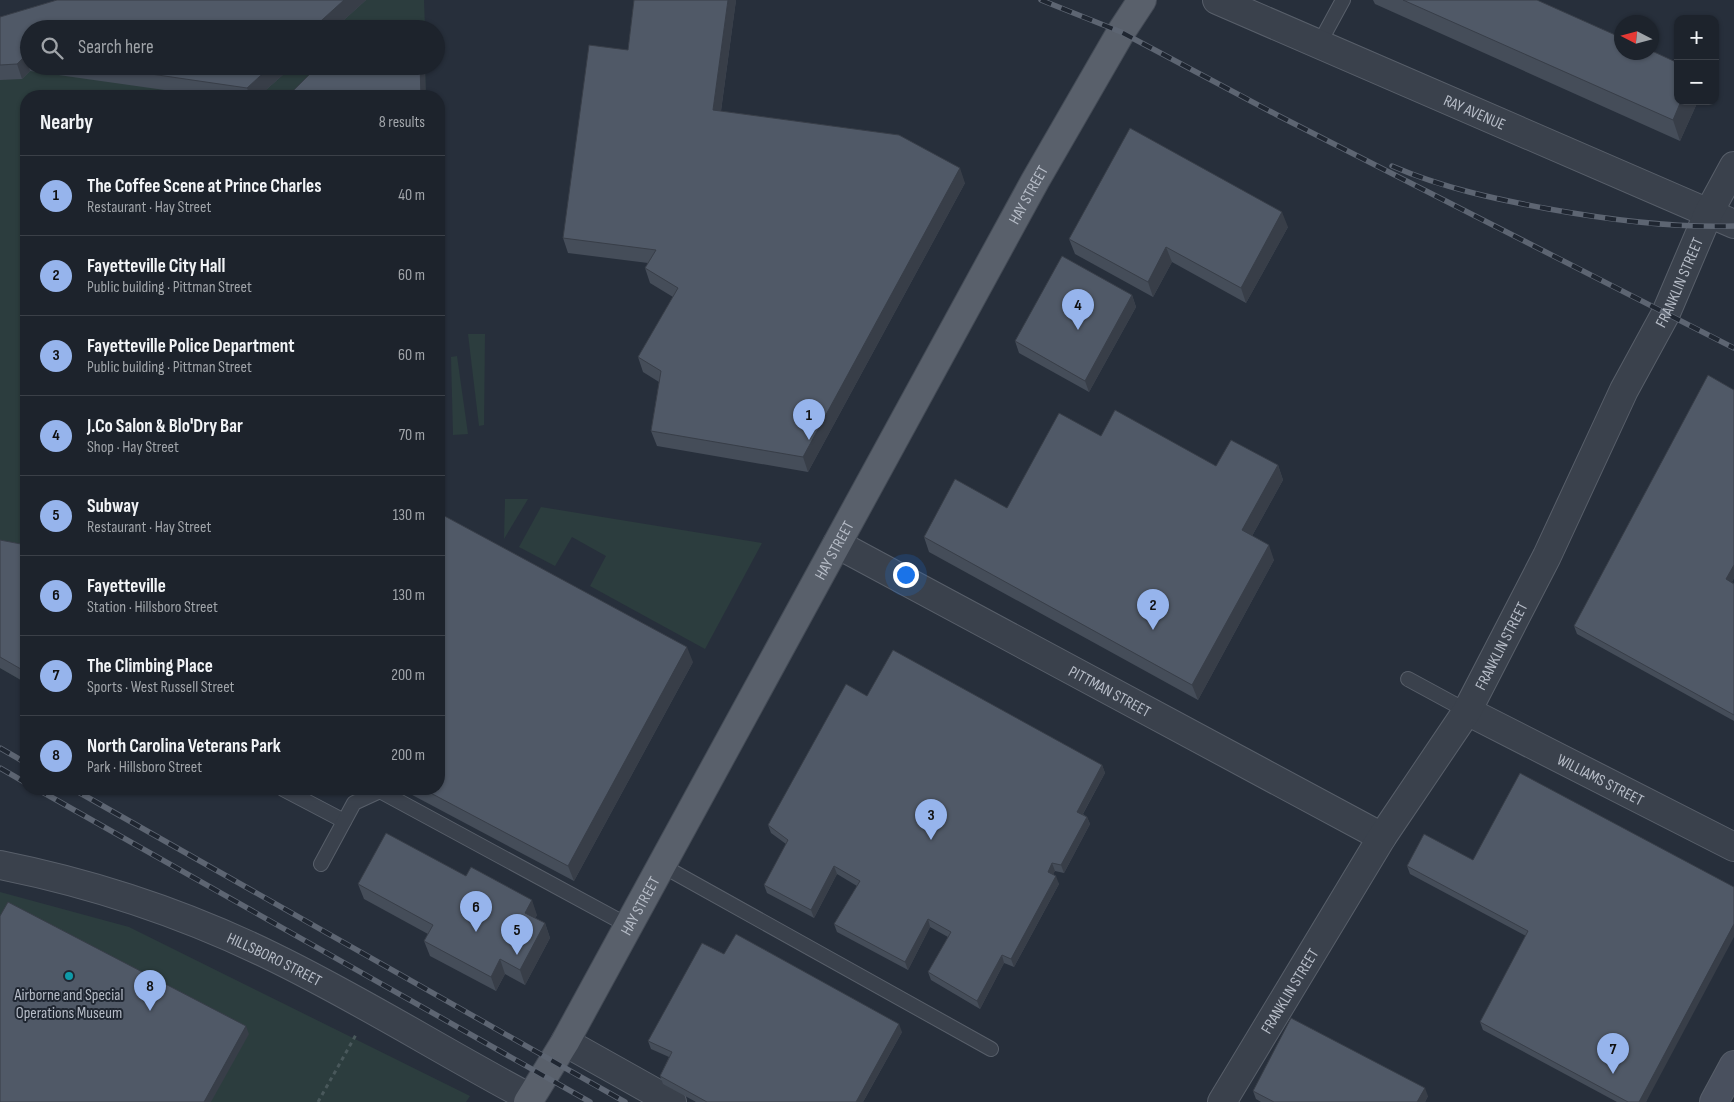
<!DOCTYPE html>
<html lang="en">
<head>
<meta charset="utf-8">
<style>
	body { margin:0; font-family:"Sofia Sans Condensed",sans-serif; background:#252b34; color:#f1f3f6 }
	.controls { position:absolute; right:15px; top:15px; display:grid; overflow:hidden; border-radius:10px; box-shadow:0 1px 4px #0004 }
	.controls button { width:45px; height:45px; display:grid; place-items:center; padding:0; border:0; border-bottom:1px solid #3b4048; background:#1d232c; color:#f1f3f6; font:25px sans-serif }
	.compass { position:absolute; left:1614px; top:15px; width:45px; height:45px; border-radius:50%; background:#1d232c; box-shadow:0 1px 4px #0004; rotate:276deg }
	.you { position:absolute; left:905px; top:574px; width:18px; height:18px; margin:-12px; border:4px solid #fff; border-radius:50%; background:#1a73e8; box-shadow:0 0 0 8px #1a73e833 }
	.badge { display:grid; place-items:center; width:32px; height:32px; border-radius:50%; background:#96b4ec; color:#111; font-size:16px; font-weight:700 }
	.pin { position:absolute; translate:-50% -41px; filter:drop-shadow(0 1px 2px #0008) }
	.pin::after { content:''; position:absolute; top:26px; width:18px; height:15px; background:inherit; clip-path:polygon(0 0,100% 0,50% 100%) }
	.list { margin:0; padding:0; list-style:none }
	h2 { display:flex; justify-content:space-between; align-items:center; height:65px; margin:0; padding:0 20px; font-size:21px }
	h2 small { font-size:16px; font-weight:400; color:#a0a4a9 }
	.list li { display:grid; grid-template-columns:32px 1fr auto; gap:15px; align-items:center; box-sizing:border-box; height:80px; padding:0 20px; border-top:1px solid #3b4048 }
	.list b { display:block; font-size:19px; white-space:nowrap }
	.list p { margin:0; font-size:16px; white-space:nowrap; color:#a0a4a9 }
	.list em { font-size:16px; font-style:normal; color:#a0a4a9 }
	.icon { flex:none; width:28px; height:28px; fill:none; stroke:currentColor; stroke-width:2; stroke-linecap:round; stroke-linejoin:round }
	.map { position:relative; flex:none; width:1734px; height:1102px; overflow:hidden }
	.search { position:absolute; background:#1d232c; box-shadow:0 1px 4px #0004; left:20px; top:20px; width:425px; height:55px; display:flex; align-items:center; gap:12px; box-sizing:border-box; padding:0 18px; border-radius:28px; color:#a0a4a9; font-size:19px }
	.panel { position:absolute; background:#1d232c; box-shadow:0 1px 4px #0004; left:20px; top:90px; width:425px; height:705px; border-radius:20px }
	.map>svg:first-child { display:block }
</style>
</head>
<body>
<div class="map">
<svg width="1734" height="1102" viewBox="0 0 1734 1102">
	<rect width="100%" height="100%" fill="#272f3b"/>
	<!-- green -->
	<g fill="#2c3d3e">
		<polygon points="119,0 424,0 425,29 29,29 29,66 425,66 426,96 26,96 26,683 0,668 0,33"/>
		<polygon points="468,334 485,334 484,425 479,426"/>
		<polygon points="457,356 468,434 453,435 451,357"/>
		<polygon points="505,499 528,499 504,539"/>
		<polygon points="541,507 762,543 705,649 590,586 606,556 572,537 555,566 519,547"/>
		<polygon points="0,892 129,927 470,1096 466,1102 0,1102"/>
	</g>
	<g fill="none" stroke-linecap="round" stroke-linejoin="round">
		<!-- service casing -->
		<g stroke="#585f6a" stroke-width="16">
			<g id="service">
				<polyline points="1319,44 1343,0"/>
				<polyline points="1408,679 1467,711"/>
				<polyline points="283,789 344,821"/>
				<polyline points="321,864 354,803 380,791 629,926"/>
				<polyline points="661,865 991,1049"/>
			</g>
		</g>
		<!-- minor casing -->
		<g stroke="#585f6a" stroke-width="30">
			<g id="minor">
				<path id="s1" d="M837,544l545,293"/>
				<path id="s2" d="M1467,711l267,136"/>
				<path id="s3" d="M0,865c95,19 185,49 271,91 89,43 172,96 259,142"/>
			</g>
		</g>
		<!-- tertiary casing -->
		<g stroke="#585f6a" stroke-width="30">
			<g id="tertiary">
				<path id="s4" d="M1217,0l517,224"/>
				<polyline points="565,1042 672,1102"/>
				<path id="s5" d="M1222,1102l160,-265 85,-126 80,-155 77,-166 42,-77 43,-101 25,-46"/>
			</g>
		</g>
		<!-- secondary casing -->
		<g stroke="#585f6a" stroke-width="30">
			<polyline id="secondary" points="1714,1102 1734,1065"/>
		</g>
		<!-- primary casing -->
		<g stroke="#434a55" stroke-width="30">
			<g id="primary">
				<path id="s6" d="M528,1102l37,-60 470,-861 86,-149 21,-32"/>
			</g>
		</g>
		<!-- path -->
		<polyline stroke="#49585b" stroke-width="3" stroke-dasharray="4 4" stroke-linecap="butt" points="318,1102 357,1033"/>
		<!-- service -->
		<use href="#service" stroke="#3a414c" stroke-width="14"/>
		<!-- minor -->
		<use href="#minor" stroke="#3a414c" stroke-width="28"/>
		<!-- tertiary -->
		<use href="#tertiary" stroke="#3a414c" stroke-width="28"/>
		<!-- secondary -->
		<use href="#secondary" stroke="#49505e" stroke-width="28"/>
		<!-- primary -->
		<use href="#primary" stroke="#59606b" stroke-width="28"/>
		<!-- rail casing -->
		<g stroke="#5d6572" stroke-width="5.5">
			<g id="rail">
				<polyline points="1041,0 1121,32 1279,116 1734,348"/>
				<path d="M1392,166c51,22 103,33 157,43 61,11 122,19 185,17"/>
				<polyline points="0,748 26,763"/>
				<polyline points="0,768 26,783"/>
				<polyline points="37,789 590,1102"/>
				<polyline points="73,789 625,1102"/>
			</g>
		</g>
		<!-- rail -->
		<use href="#rail" stroke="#1f2631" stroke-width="4" stroke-dasharray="11" stroke-linecap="butt"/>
	</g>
	<!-- wall -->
	<g fill="#454d59">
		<polygon points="57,0 366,0 334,29 29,29 29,66 293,66 259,96 207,96 30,71 22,79 0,80 0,17"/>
		<polygon points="634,0 736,0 721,111 965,183 808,472 657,446 651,431 659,382 643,372 638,357 673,297 650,283 645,268 648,263 568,253 563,238 628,50"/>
		<polygon points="1373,0 1537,0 1678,101 1698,101 1680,141 1375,4"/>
		<polygon points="1288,227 1246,303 1172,262 1153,297 1075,254 1069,239"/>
		<polygon points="1132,295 1136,307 1089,392 1019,353 1015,341"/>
		<polygon points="1734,390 1734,578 1732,582 1734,584 1734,721 1577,634 1574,626"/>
		<polygon points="1278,465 1283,480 1252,536 1274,560 1198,700 929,552 924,537 1007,508 1216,466"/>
		<polygon points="0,540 26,545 26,683 0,668"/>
		<polygon points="693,662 574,881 401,789 439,789"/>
		<polygon points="867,696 1102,765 1105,773 1083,814 1087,817 1090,824 1064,873 1055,871 1053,874 1059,884 1014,967 1004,963 980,1009 931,980 928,972 948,937 930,927 908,970 837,932 834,924 857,886 837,874 814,918 767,893 764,885 786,844 771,833 768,825"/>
		<polygon points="1473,860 1734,887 1646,1102 1617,1102 1483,1030 1480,1022 1526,936 1410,874 1407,866"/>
		<polygon points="466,876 537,915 535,918 545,923 550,938 525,985 505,974 496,991 430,956 424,941 428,934 364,899 358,884"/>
		<polygon points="724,954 902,1032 863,1102 696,1102 663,1084 660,1076 669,1057 651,1049 648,1041"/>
		<polygon points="1253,1091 1428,1096 1425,1102 1261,1102 1256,1099"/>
	</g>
	<!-- shaded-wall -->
	<g fill="#383e48">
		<polygon points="344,0 366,0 334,29 312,29"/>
		<polygon points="728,0 736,0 719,125 713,110"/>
		<polygon points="25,56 30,71 22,79 17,64"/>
		<polygon points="271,66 293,66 259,96 250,96 247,88"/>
		<polygon points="420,66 425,66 426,96 421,96"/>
		<polygon points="1681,101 1698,101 1680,141 1673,120"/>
		<polygon points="960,168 965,183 808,472 803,457"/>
		<polygon points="1282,212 1288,227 1246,303 1241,288"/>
		<polygon points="1166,247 1172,262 1153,297 1148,282"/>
		<polygon points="1132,295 1136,307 1089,392 1085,381"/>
		<polygon points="1278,465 1283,480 1247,545 1242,530"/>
		<polygon points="1269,545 1274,560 1198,700 1192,685"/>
		<polygon points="1734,565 1734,578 1729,587 1726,579"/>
		<polygon points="687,647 693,662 574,881 568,866"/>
		<polygon points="1102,765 1105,773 1080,819 1077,812"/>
		<polygon points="1087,817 1090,824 1064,873 1061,865"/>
		<polygon points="1052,863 1055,871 1050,880 1048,872"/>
		<polygon points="834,866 837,874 814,918 811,910"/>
		<polygon points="1056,876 1059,884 1014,967 1011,959"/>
		<polygon points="532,900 537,915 531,928 525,913"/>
		<polygon points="928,919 930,927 908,970 905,962"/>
		<polygon points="545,923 550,938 525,985 520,970"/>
		<polygon points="1734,924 1734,937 1646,1102 1639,1102"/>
		<polygon points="1002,955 1004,963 980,1009 977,1001"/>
		<polygon points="500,959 505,974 496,991 491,977"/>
		<polygon points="899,1024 902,1032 863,1102 856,1102"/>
		<polygon points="246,1026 249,1034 211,1102 204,1102"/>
		<polygon points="1425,1088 1428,1096 1425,1102 1417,1102"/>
	</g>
	<!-- building -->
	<g fill="#505967" stroke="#383e48">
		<polygon points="57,0 344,0 312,29 29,29 29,57 25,56 17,64 0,65 0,17"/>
		<polygon points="634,0 728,0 713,110 899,135 960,168 803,457 651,431 661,371 638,357 678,288 645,268 656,250 563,238 589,45 628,50"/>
		<polygon points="1403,0 1537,0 1622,38 1622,52 1652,52 1652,51 1678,63 1678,101 1681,101 1673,120"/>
		<polygon points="96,66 271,66 247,88"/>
		<polygon points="318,66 420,66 421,96 288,96"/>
		<polygon points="1130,128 1282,212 1241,288 1166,247 1148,282 1069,239"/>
		<polygon points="1062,256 1132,295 1085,381 1015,341"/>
		<polygon points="1708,375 1734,390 1734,565 1726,579 1734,584 1734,715 1574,626"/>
		<polygon points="1115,410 1216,466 1231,440 1278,465 1242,530 1269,545 1192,685 924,537 955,479 1007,508 1059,413 1101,436"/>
		<polygon points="439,513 687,647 568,866 423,789 439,789"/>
		<polygon points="0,540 26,545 26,672 0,657"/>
		<polygon points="893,650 1102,765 1077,812 1087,817 1061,865 1052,863 1048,872 1056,876 1011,959 1002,955 977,1001 928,972 951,932 928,919 905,962 834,924 860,881 834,866 811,910 764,885 788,840 768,825 846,684 867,696"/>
		<polygon points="1520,773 1734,887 1734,924 1639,1102 1628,1102 1480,1022 1528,931 1407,866 1424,834 1473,860"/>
		<polygon points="386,833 466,876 471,867 532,900 525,913 545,923 520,970 500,959 491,977 424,941 433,925 358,884"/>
		<polygon points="8,902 246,1026 204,1102 0,1102 0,916"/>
		<polygon points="736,934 899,1024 856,1102 707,1102 660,1076 672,1052 648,1041 702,943 724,954"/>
		<polygon points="1291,1018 1425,1088 1417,1102 1274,1102 1253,1091"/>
	</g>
	<!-- markers -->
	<circle fill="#0f9aa8" stroke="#1f2631" stroke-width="2" cx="69" cy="976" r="5"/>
	<g text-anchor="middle" stroke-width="4" stroke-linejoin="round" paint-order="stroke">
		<!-- street labels -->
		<g font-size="16" fill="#b6bcc7" stroke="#1f2631">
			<text dy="6" stroke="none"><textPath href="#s4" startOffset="281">RAY AVENUE</textPath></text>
			<text dy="6" stroke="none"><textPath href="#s6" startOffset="1036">HAY STREET</textPath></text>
			<text dy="6" stroke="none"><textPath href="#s5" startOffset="940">FRANKLIN STREET</textPath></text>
			<text dy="6" stroke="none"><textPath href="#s6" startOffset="631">HAY STREET</textPath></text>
			<text dy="6" stroke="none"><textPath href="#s5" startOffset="535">FRANKLIN STREET</textPath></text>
			<text dy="6" stroke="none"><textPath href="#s1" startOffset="310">PITTMAN STREET</textPath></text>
			<text dy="6" stroke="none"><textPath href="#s2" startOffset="150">WILLIAMS STREET</textPath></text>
			<text dy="6" stroke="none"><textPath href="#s6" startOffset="226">HAY STREET</textPath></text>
			<text dy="6" stroke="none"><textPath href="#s3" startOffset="291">HILLSBORO STREET</textPath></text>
			<text dy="6" stroke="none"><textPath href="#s5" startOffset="130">FRANKLIN STREET</textPath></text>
		</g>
		<!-- poi labels -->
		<g font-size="16" fill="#b6bcc7" stroke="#1f2631">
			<text x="69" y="1000">Airborne and Special<tspan x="69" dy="18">Operations Museum</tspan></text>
		</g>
	</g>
</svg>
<div class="controls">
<button>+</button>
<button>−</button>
</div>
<svg class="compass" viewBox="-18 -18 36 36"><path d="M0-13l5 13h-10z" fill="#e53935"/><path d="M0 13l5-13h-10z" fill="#a0a4a9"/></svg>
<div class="you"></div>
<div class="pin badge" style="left:809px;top:440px">1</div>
<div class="pin badge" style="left:1153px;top:630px">2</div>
<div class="pin badge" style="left:931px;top:840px">3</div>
<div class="pin badge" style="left:1078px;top:330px">4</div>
<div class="pin badge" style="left:517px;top:955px">5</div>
<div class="pin badge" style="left:476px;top:932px">6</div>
<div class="pin badge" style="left:1613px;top:1074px">7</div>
<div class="pin badge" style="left:150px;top:1011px">8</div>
<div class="search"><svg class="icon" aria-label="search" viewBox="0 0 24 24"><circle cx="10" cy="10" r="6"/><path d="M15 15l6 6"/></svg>Search here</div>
<section class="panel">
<h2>Nearby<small>8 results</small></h2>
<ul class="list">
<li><span class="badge">1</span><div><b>The Coffee Scene at Prince Charles</b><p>Restaurant · Hay Street</p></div><em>40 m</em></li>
<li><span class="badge">2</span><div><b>Fayetteville City Hall</b><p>Public building · Pittman Street</p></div><em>60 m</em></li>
<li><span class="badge">3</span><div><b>Fayetteville Police Department</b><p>Public building · Pittman Street</p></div><em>60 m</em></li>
<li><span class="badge">4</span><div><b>J.Co Salon &amp; Blo'Dry Bar</b><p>Shop · Hay Street</p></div><em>70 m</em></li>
<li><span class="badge">5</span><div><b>Subway</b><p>Restaurant · Hay Street</p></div><em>130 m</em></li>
<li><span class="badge">6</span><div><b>Fayetteville</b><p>Station · Hillsboro Street</p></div><em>130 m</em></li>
<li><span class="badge">7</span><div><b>The Climbing Place</b><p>Sports · West Russell Street</p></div><em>200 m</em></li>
<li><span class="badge">8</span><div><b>North Carolina Veterans Park</b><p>Park · Hillsboro Street</p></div><em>200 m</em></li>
</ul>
</section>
</div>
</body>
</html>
